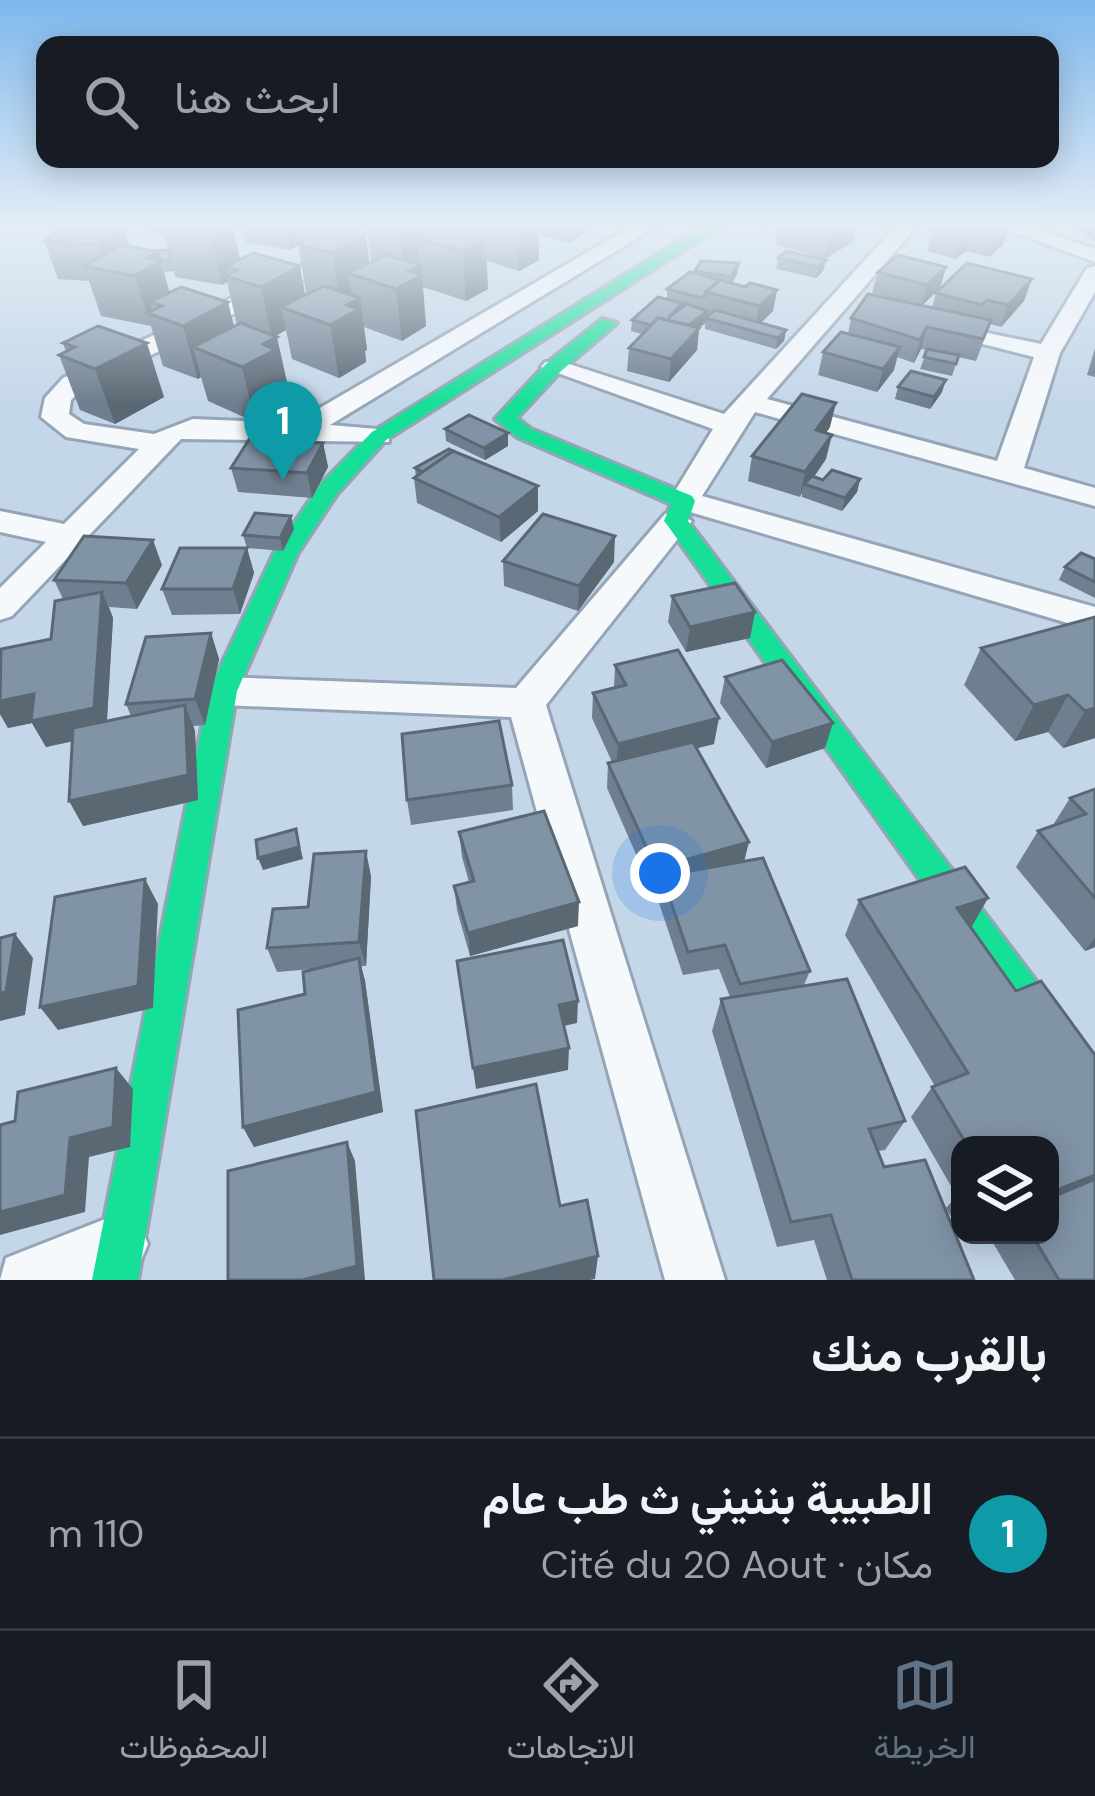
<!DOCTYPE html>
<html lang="ar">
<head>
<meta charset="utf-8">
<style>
	body { margin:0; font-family:"DM Sans",Vazirmatn,sans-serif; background:#242831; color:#f1f3f6; direction:rtl }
	.controls { position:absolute; right:36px; bottom:36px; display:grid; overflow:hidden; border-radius:24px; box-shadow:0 6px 30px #0003 }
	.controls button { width:108px; height:108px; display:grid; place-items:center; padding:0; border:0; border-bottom:3px solid #363941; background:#171b24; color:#f1f3f6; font:60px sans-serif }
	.you { position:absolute; left:660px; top:873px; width:42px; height:42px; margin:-30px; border:9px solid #fff; border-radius:50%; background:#1a73e8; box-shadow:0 0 0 18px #1a73e833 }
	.badge { display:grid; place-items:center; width:78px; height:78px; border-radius:50%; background:#5f7182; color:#fff; font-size:39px; font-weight:700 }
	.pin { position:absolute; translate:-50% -99px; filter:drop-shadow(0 3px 6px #0008) }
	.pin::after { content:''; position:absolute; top:63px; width:42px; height:36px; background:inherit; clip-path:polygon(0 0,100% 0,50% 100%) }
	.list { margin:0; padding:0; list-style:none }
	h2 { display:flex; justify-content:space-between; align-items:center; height:156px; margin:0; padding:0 48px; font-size:51px }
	h2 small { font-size:39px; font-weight:400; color:#9ea1a6 }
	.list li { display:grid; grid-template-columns:78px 1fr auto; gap:36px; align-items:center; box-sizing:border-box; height:192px; padding:0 48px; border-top:3px solid #363941 }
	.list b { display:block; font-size:45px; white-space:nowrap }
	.list p { margin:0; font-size:39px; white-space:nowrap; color:#9ea1a6 }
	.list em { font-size:39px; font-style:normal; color:#9ea1a6 }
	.icon { flex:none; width:66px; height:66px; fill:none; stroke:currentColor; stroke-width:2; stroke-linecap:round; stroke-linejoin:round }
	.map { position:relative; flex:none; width:1095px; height:1280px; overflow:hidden; direction:ltr }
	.search { position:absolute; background:#171b24; box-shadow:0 6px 30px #0003; left:36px; right:36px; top:36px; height:132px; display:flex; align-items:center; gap:30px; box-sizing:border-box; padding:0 42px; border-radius:24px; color:#9ea1a6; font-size:45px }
	.sheet { height:348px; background:#171b24 }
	nav { display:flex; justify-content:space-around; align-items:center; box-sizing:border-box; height:168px; border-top:3px solid #363941; background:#171b24; font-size:33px; color:#9ea1a6 }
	nav a { display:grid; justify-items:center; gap:6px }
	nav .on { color:#5f7182 }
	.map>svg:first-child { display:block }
</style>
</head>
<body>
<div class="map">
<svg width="1095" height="1280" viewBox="0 0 1095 1280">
	<rect width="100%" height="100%" fill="#c4d7e9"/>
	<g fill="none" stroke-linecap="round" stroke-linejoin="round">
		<!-- street casing -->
		<g stroke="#95a5b5" stroke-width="6">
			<g id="street">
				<polygon points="386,225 412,225 81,390 71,400 69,414 84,424 154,434 193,419 294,423 634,225 659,225 330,425 389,430 389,442 181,439 12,616 0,620 0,588 46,542 0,532 0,511 64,524 139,449 66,437 41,417 45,398 63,378"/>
				<polygon points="897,225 918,225 767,399 997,461 1034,357 928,330 940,323 1041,344 1087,268 1095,266 1095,292 1060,353 1024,468 1095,488 1095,506 755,412 702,496 1095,607 1095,631 673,507 669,501 713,429 541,367 545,362 563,362 724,414"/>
				<polygon points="995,225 1025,225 1095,249 1095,262"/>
				<polygon points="676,512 692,521 546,705 725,1280 665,1280 511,717 223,705 210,701 204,691 210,681 223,677 516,688 665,514"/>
				<polygon points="118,1214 139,1223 148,1244 139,1265 103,1280 0,1280 6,1258"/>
			</g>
		</g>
		<!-- fast casing -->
		<g stroke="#95a5b5" stroke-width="6">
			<g id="fast">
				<polygon points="705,225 723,225 386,440 337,494 298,553 237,691 138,1280 92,1280 209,691 274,553 320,485 372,432"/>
				<polygon points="602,319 617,323 561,371 517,418 531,429 692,496 695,501 688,521 1095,1059 1095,1112 1081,1106 668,526 664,521 671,504 517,437 495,419 547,363"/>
			</g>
		</g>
		<!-- street -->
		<use href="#street" fill="#f6f9fc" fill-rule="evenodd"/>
		<!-- fast -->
		<use href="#fast" fill="#16e098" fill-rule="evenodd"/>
	</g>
	<!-- wall -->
	<g fill="#6f7f8f" fill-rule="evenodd">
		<path d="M123,225l7,22 22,4 16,-1 -4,-16h-15l-3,-9h86l8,35 65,35 3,-1 -2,-1 -8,-48 -8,5 -45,-8 -4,-17h65v5l64,33 3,-2 -2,-1 -5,-35h64v6l3,-1 -2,-5h155v8l-17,10 -30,-8v25l-20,11 -32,-10 1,28 -22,12 -43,-14 3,39 -24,15 -38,-14 3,23 -2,1 1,11 -27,16 -47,-19 -6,-29 -11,6 14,55 -4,2 2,11 -32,18 -47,-21 -7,-24 -3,2 -35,-13 -12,-40 -50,-10 -12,-35 -31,-2 -14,-38zM174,271l1,6 47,8 5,-3 10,43 -3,2 -64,-34 -6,-21z"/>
		<polygon points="778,225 856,225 853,242 824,259 775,244"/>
		<polygon points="1009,225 1003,245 989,257 966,251 956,259 927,251 933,231"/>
		<polygon points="1095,225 1095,242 1078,230 1080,225"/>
		<polygon points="778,258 826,260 823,271 816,278 776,269"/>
		<polygon points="739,263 737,274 732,283 745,287 777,290 773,311 761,323 786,330 784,341 776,349 705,329 705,323 699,328 697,350 669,382 627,371 629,348 642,334 631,331 632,320 667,299 667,289 694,274 695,271"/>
		<polygon points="946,267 940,288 922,305 932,307 936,293 1024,301 1001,327 990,324 976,361 958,357 952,376 920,369 927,350 921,349 914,363 897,357 894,370 877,392 818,375 823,352 848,334 851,318 898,300 872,293 878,272"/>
		<polygon points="98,326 164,397 115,424 80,410 59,355 66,352 63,343"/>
		<polygon points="1095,348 1095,377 1087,375"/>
		<polygon points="898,387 942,392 930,409 895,399"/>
		<polygon points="830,427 826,433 826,459 814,477 823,480 860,479 857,492 842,511 802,497 802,493 800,497 748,481 752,456"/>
		<polygon points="445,429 508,446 485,460 446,441"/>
		<polygon points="323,443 328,467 312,498 238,492 231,468"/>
		<polygon points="415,468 538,486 538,511 501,542 417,503 414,478 416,477"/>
		<polygon points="294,529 283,551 247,548 254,573 240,614 172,615 162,589 247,548 243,535"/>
		<polygon points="1095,559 1095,598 1059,580 1065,567"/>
		<polygon points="503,561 614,562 578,611 504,586"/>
		<polygon points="162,565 137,609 109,607 113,618 107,721 131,716 126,704 211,633 219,659 205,725 193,726 195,731 198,800 83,826 73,741 46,747 32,723 8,728 0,714 0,657 51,639 63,599 54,580"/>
		<polygon points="672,596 755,612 750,638 686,652 668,622"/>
		<polygon points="1095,617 1095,738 1063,748 1048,732 1015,741 964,685 981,648"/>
		<polygon points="615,665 714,744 697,748 744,862 810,971 804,985 905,1121 885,1150 878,1151 884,1167 974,1280 827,1280 814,1240 777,1247 712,1031 721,999 730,997 719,969 683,975 658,900 660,891 653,893 607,788 608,763 612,762 592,718 593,693 614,688"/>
		<polygon points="725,677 825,748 766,768 720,703"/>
		<polygon points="512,785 513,810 411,825 407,800"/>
		<polygon points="1095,789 1095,947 1085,951 1016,867 1038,831 1053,825 1070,798"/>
		<polygon points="459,832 578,926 470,956 457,910 454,886 469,882 462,857"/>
		<polygon points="965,867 988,898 971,928 1016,991 1041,981 1095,1055 1095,1280 1015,1280 989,1236 1050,1235 1050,1145 960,1145 960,1183 951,1186 911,1117 932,1087 935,1086 845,935 859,900"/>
		<polygon points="371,876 366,966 361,966 365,981 383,1112 254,1147 243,1127 305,994 313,969 277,972 267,948 308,907"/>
		<polygon points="960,1197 960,1232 946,1208 954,1199"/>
	</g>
	<!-- shaded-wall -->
	<g fill="#5a6874">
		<polygon points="120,225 123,225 134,260 108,270 99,244"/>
		<polygon points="220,225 232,225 243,272 227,266 229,277 225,276 227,282 222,285 211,236"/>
		<polygon points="286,225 306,225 308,238 297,235 299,244 290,250"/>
		<polygon points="399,225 430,225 431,242 417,238 419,260 404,269"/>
		<polygon points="464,225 474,225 475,236 484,231 488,289 466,301 463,251"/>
		<polygon points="518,225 539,225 539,260 519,271"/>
		<polygon points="569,225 586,225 586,233 569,243"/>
		<polygon points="851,225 856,225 853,242 824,259 828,238"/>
		<polygon points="1009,225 1003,245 989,257 995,236"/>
		<polygon points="972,230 966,251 956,259 962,238"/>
		<polygon points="366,235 372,281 348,273 352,296 340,303 332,253"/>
		<polygon points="158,252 174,311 150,302 154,316 147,313 151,327 135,276 147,258"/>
		<polygon points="826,260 823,271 816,278 818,267"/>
		<polygon points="739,263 737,274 729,288 731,277"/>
		<polygon points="421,265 426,326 402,341 396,289 409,271"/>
		<polygon points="300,266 309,316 281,307 286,330 272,338 261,287"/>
		<polygon points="946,267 940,288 921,307 927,285"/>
		<polygon points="1032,279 1024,301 1001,327 1008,305"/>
		<polygon points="777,290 773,311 755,328 759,306"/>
		<polygon points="360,298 367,350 365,351 366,362 339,378 330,325 347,305"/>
		<polygon points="228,302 241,354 193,347 201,377 198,379 183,326"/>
		<polygon points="708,311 705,323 699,328 697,350 669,382 671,359 678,334"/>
		<polygon points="927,327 921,349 914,363 920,340"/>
		<polygon points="786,330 784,341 776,349 778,338"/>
		<polygon points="277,337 289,391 285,393 287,404 255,422 242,367 263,344"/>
		<polygon points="147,343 164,397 115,424 95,369"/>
		<polygon points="900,347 894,370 877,392 883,369"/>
		<polygon points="946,380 942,392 930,409 934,397"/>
		<polygon points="836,403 830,427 811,454 816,430"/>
		<polygon points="508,433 508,446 485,460 484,448"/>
		<polygon points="832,435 826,459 808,485 804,484 800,497 805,472"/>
		<polygon points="323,443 328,467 312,498 307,473"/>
		<polygon points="860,479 857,492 842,511 845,498"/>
		<polygon points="538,486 538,511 501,542 499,517"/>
		<polygon points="291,516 294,529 283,551 280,538"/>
		<polygon points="615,536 614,562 578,611 579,586"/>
		<polygon points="153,540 162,565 137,609 126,583"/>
		<polygon points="247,548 254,573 240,614 233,589"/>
		<polygon points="102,592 113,618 106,734 46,747 32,723 8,728 0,714 0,701"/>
		<polygon points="755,612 750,638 686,652 690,627"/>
		<polygon points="211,633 219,659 205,725 195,699"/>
		<polygon points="1068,695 1048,732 1015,741 1034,705"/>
		<polygon points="185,705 195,731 198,800 83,826 69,801"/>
		<polygon points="1095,708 1095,738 1063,748 1085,711"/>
		<polygon points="719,718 714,744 616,769 618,744"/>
		<polygon points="833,723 825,748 766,768 772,742"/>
		<polygon points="296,829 303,859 263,870 258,858"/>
		<polygon points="749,842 743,866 662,876 660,891 653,893 656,868"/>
		<polygon points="366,851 371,876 366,966 359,942"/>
		<polygon points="145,879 158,904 153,1008 58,1030 40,1007"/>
		<polygon points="988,898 968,933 957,908"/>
		<polygon points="579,902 578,926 470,956 468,933"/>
		<polygon points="15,934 33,958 25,1015 0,1021 0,993"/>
		<polygon points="1095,938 1095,947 1085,951"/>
		<polygon points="359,958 365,981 383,1112 254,1147 243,1127"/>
		<polygon points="578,1001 577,1023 559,1027 559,1005"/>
		<polygon points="569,1048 568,1070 476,1089 473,1068"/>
		<polygon points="116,1068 133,1089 130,1147 89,1157 85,1212 0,1235 0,1212 70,1138"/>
		<polygon points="347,1142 355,1161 365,1280 302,1280"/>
		<polygon points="1095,1175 1095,1188 1050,1206 1050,1194 1052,1192"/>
		<polygon points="598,1256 595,1279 590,1280 502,1280"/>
	</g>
	<!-- building -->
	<g fill="#8194a6" stroke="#5a6874" stroke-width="3">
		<polygon points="64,225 120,225 99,244 44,241"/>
		<polygon points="167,225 229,225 211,236 162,228"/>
		<polygon points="317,225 330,225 366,235 332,253 297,244 309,238 297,235"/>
		<polygon points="442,225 464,225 484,231 474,236 486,239 463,251 417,238"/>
		<polygon points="784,225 851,225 828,238"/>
		<polygon points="940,225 1009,225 995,236 972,230 962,238 933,231"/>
		<polygon points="121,245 158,252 147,258 160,261 135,276 84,266"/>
		<polygon points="168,250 171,260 161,261 158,252 152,251"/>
		<polygon points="786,251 826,260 818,267 778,258"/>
		<polygon points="253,253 300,266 261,287 225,276 238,270 227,266"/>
		<polygon points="386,255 421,265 409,271 422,275 396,289 348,273"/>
		<polygon points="898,255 946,267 927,285 878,272"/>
		<polygon points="701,261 739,263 731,277 695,271"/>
		<polygon points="967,263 1032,279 1008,305 987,300 982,305 936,293"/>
		<polygon points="690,272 723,281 720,280 706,292 706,295 702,298 667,289"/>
		<polygon points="720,280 745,287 750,283 777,290 759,306 706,292"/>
		<polygon points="324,286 360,298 347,305 359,309 330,325 281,307"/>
		<polygon points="181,287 228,302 183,326 147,313 162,306 150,302"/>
		<polygon points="868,294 991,320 983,339 927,327 920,340 851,318"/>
		<polygon points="658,297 682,303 668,318 686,304 708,311 689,325 658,318 651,325 632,320"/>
		<polygon points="715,310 786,330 778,338 706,318"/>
		<polygon points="658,318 699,328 671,359 629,348"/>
		<polygon points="241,323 277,337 263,344 275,350 242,367 193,347"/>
		<polygon points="98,326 147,343 95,369 59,355 75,347 63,343"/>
		<polygon points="841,332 900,347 883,369 823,352"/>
		<polygon points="927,349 959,355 956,364 924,357"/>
		<polygon points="911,371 946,380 934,397 898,387"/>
		<polygon points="802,394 836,403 816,430 832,435 805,472 752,456"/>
		<polygon points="469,415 508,433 484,448 445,429"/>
		<polygon points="250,438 323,443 307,473 231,468"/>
		<polygon points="449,449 453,451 423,472 415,468"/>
		<polygon points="453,451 538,486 499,517 414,478"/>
		<polygon points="832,470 860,479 845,498 804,484 812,476 823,480"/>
		<polygon points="255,513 291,516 280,538 243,535"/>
		<polygon points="543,514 615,536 579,586 503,561"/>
		<polygon points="84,536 153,540 126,583 54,580"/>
		<polygon points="180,548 247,548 233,589 162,589"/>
		<polygon points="1081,553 1095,559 1095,582 1065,567"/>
		<polygon points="735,583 755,612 690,627 672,596"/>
		<polygon points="102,592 94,708 31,721 34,694 0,701 1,649 51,639 55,601"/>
		<polygon points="1095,617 1095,708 1085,711 1068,695 1034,705 981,648"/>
		<polygon points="211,633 195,699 126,704 146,637"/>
		<polygon points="678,650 719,718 618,744 593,693 626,685 615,665"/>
		<polygon points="782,660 833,723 772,742 725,677"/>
		<polygon points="185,705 188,775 69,801 73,728"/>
		<polygon points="499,721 512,785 407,800 402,734"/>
		<polygon points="693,742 749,842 656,868 608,763"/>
		<polygon points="1095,789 1095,898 1038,831 1086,814 1070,798"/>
		<polygon points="544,811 579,902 468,933 454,886 474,881 459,832"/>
		<polygon points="296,829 299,847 258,858 256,840"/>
		<polygon points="366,851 359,942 267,948 273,909 308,907 314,854"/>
		<polygon points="763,858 810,971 740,984 725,945 688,952 662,876"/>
		<polygon points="965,867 988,898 957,908 1016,991 1041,981 1095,1055 1095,1175 1052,1192 1050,1189 1050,1145 1023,1145 1021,1142 1013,1145 967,1145 932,1087 968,1073 859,900"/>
		<polygon points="145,879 138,986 40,1007 55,897"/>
		<polygon points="15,934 6,992 0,993 0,938"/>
		<polygon points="563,940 578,1001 559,1005 569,1048 473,1068 457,961"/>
		<polygon points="359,958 376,1092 243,1127 238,1010 305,994 303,972"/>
		<polygon points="847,979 905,1121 869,1129 884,1167 925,1160 974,1280 852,1280 831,1215 791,1222 721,999"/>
		<polygon points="116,1068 113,1127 70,1138 65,1195 0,1212 0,1125 15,1121 18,1092"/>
		<polygon points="536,1084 560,1206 587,1200 598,1256 502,1280 434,1280 416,1111"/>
		<polygon points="347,1142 357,1266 302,1280 228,1280 228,1171"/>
		<polygon points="1095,1179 1095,1280 1059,1280 1032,1235 1050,1235 1050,1198"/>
	</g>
	<!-- sky -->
	<linearGradient id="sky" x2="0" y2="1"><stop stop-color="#7eb8ee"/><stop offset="0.56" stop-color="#e4edf5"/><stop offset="1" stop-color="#e4edf5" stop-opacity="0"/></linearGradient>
	<rect width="1095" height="404" fill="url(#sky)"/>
</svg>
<div class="controls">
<button><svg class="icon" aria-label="layers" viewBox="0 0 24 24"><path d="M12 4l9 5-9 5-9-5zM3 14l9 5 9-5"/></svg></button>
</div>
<div class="you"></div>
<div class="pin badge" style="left:283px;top:480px;background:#0f9aa8">1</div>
<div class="search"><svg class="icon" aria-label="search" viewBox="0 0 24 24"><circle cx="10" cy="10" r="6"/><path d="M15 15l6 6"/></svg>ابحث هنا</div>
</div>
<section class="sheet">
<h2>بالقرب منك<small></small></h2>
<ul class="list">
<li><span class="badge" style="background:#0f9aa8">1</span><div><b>الطبيبة بننيني ث طب عام</b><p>مكان · Cité du 20 Aout</p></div><em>110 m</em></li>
</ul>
</section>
<nav>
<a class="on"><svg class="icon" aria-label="map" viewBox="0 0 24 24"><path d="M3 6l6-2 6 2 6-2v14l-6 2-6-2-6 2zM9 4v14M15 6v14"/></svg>الخريطة</a>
<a><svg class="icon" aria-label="directions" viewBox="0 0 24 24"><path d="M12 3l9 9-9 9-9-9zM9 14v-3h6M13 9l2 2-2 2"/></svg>الاتجاهات</a>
<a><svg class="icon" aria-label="saved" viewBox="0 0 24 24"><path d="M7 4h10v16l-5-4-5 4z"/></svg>المحفوظات</a>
</nav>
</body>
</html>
